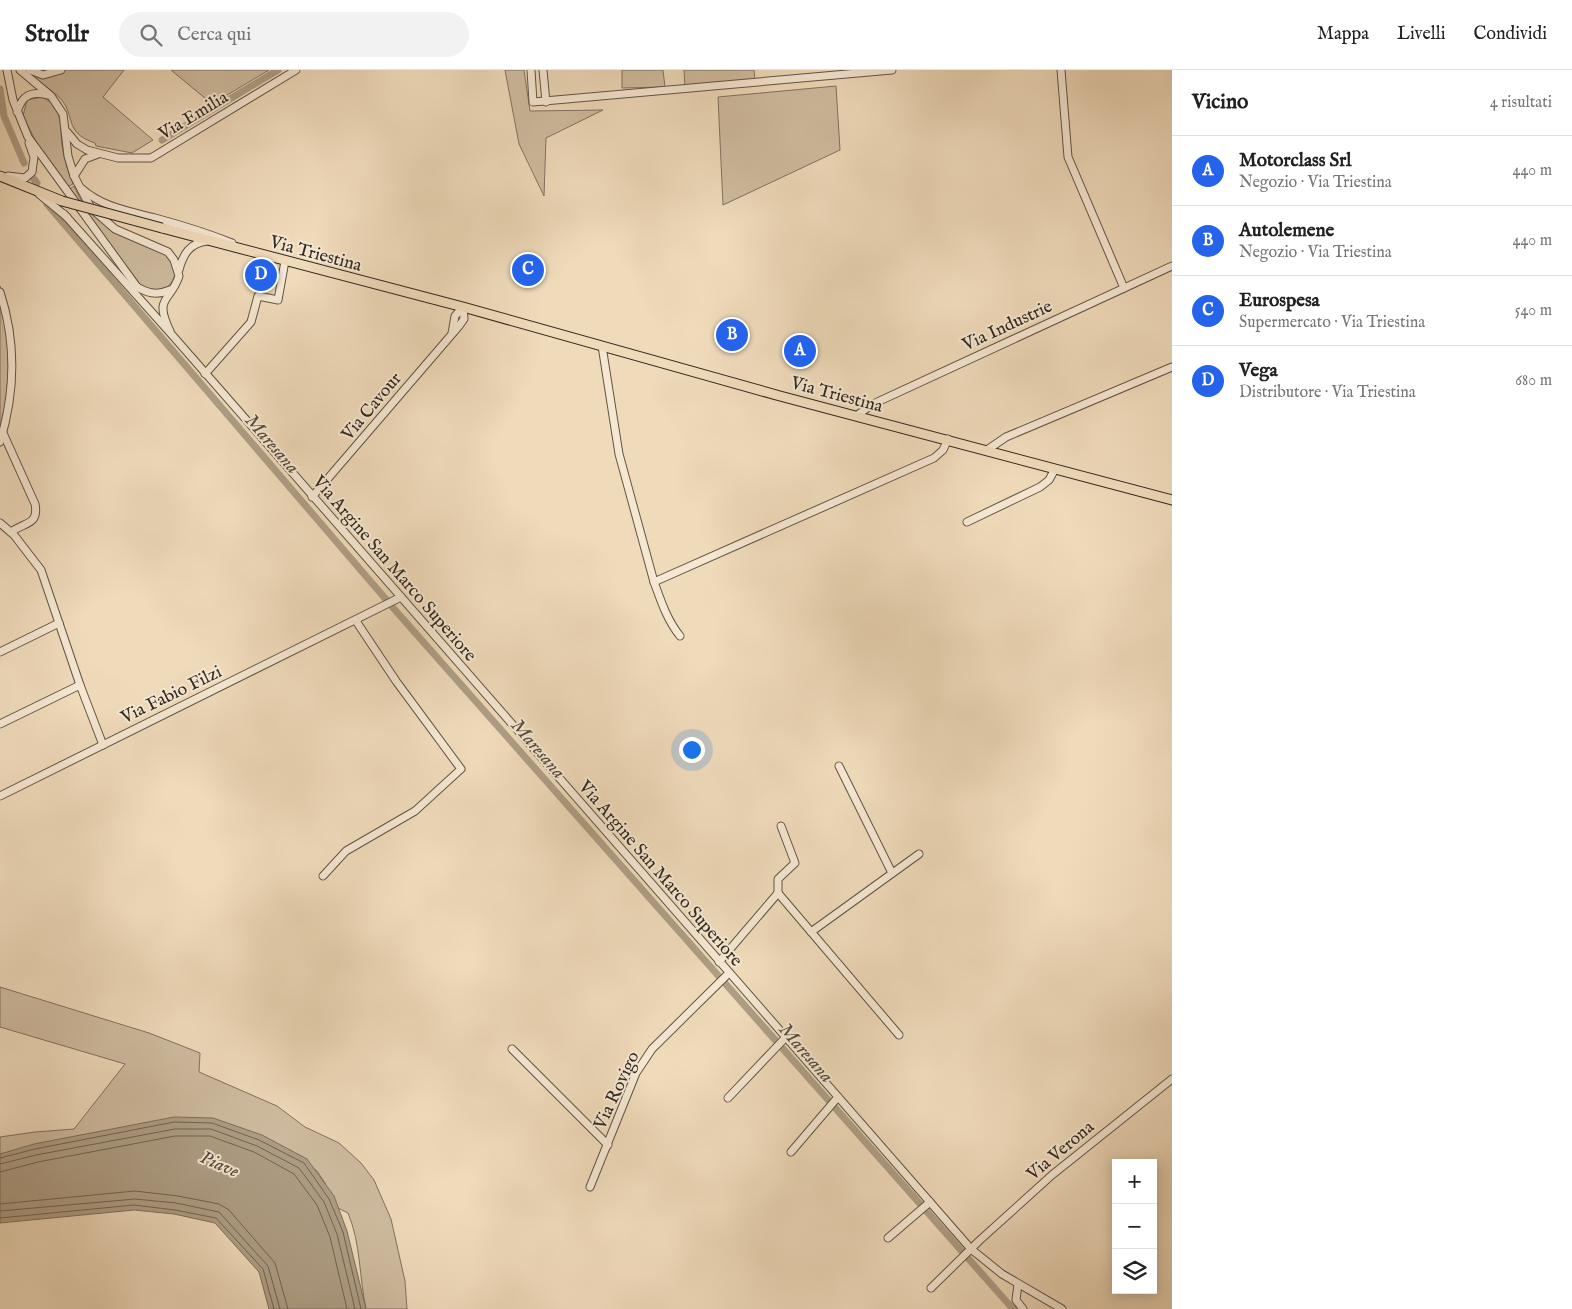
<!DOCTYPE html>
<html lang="it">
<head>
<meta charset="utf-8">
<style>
	body { margin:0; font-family:"IM FELL English",serif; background:#f2f2f2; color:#222 }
	.controls { position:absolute; right:15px; bottom:15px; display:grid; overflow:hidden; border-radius:0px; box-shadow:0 2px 12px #0003 }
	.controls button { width:45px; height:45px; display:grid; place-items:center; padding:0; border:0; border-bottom:1px solid #e0e0e0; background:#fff; color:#222; font:25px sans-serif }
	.you { position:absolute; left:691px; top:679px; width:18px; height:18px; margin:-12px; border:4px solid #fff; border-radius:50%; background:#1a73e8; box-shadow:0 0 0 8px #1a73e833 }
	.badge { display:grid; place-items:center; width:32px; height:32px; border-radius:50%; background:#2563eb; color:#fff; font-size:16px; font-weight:700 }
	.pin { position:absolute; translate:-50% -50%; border:2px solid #fff; box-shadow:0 1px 5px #0006 }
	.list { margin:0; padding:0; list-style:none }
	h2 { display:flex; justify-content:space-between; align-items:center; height:65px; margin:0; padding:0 20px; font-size:21px }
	h2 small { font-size:16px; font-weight:400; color:#767676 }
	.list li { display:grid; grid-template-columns:32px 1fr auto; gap:15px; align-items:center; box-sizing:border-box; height:70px; padding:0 20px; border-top:1px solid #e0e0e0 }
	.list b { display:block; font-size:19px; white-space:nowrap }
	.list p { margin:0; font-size:16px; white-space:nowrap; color:#767676 }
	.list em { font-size:16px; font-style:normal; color:#767676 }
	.icon { flex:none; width:28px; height:28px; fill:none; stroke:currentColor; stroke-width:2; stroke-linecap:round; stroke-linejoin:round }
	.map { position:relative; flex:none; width:1172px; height:1239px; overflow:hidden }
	header { display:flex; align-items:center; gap:30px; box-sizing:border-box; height:70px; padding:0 25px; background:#fff; border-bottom:1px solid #e0e0e0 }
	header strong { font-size:24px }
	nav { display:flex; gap:28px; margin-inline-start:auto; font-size:18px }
	.search { width:350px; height:45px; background:#f2f2f2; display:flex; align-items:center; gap:12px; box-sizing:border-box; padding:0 18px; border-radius:28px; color:#767676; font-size:19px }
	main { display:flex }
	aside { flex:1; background:#fff }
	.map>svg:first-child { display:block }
</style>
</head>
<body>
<header>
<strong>Strollr</strong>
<div class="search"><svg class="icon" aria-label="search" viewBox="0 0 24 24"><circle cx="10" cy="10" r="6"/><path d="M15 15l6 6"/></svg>Cerca qui</div>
<nav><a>Mappa</a><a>Livelli</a><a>Condividi</a></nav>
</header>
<main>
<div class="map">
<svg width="1172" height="1239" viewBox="0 0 1172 1239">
	<rect width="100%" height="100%" fill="#efdaba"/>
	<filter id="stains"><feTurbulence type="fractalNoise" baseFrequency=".004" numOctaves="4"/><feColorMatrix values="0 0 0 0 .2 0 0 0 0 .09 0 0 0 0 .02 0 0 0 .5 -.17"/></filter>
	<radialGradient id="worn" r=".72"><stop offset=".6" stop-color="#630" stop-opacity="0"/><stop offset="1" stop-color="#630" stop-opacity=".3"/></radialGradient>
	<!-- green -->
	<g fill="#cfbca0" stroke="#807260">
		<path d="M30,0h94l-21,27 50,43 -21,13 -36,-7 -1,-3c-33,-11 -18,-28 -36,-46 -10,-9 -21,-15 -31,-24z"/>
		<polygon points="171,0 269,0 212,34"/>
		<polygon points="505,0 524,0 530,41 603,40 546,68 544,126 519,74"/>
		<polygon points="622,0 663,0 665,17 622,18"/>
		<polygon points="684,0 754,0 755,10 685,18"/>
		<polygon points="836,16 840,80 723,135 718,27"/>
		<path d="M42,27c21,10 18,28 20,48 2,14 6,27 11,39l-6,3 -30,-43 -14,-28 4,-16z"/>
		<path d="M74,116l7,14 21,23 14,9 51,22 9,14c-3,27 -24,28 -41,12l-65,-91z"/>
		<path d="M0,216c9,27 16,96 11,123 -1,11 -7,23 -11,33z"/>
		<path d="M0,917l149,46 51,20 -1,19 78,34 28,21 34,16 22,20 13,17 17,39 14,62 2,28h-41c-7,-32 -5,-65 -18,-96l-10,-5 -8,-11 -5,-14 -8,-12 -14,-11 -303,4v-27l35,-5 39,-3 51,-65 -125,-37z"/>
	</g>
	<!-- water -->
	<polygon fill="#ae9e85" stroke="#7c6f5c" points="174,1047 213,1048 262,1065 307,1089 334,1126 347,1161 366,1239 269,1239 259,1202 215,1153 174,1144 134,1140 0,1153 0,1084 34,1074"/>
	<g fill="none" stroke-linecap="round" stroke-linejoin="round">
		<!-- shore -->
		<g stroke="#706452" stroke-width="1">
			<polyline points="0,1088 35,1079 174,1052 212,1053 259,1070 304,1093 329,1129 343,1162 361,1239"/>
			<polyline points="0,1094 36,1085 175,1059 211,1059 257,1076 299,1098 324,1132 337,1164 355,1239"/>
			<polyline points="0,1102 38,1092 175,1066 210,1066 254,1082 294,1104 317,1135 330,1167 347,1239"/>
			<polyline points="0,1134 135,1121 178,1126 219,1134 229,1140 275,1193 288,1239"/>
			<polyline points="0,1141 135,1129 176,1133 219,1142 268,1196 280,1239"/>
			<polyline points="0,1148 134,1135 175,1140 216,1148 263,1199 274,1239"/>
		</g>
		<!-- canal -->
		<g stroke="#ae9e85" stroke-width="7">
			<polyline points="0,19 4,46 24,93"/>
			<polyline points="162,70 278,0"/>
			<polyline points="33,108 37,113"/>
			<polyline points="47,134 395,540 1013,1239"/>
		</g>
		<!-- minor casing -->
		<g stroke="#605546" stroke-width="9">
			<g id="minor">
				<polyline points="7,0 13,30 28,67 137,217"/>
				<path d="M20,0l31,26 12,18 5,42 6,20 17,32 24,21 53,23 6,8 5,16c-8,26 -26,20 -9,55"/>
				<polyline points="30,0 43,5 61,0"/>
				<polyline points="531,0 533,32 892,0"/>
				<polyline points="543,0 546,32"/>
				<polyline points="1061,0 1068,87 1124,218"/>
				<path d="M17,42c5,-17 14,-21 31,-17"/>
				<polyline points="67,62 77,74 87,80 118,88 151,88 296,0"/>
				<polyline points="8,106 25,108 32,102 34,87 29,73"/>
				<polyline points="74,106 85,89 98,84"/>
				<path d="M81,118c21,19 47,23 74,30 26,7 52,15 77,25"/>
				<polyline points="39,124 67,147"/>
				<polyline points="64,144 173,266 971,1179 1002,1204 1062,1239"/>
				<path d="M179,200c4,-16 11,-27 28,-29"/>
				<path d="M134,215c12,8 22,11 36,5"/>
				<path d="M0,222c16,49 15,101 0,150"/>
				<polyline points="452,263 455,246 463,237"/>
				<polyline points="602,276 619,384 654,512 934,388 943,380 948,369"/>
				<polyline points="205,304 251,252 258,226 278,230 285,191"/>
				<polyline points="856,346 873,334 1172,196"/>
				<path d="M3,363l32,71c4,21 -10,18 -24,28"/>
				<polyline points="987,380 1006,367 1172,297"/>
				<polyline points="312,427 459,256 464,249 463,237"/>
				<polyline points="967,452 1040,417 1049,410 1055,399"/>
				<polyline points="0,453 14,465 41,500 80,615 103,675"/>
				<path d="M654,512c7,19 13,38 26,54"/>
				<polyline points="0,582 59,553"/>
				<polyline points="0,654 80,615"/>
				<polyline points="839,696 892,803"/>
				<polyline points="0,726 401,527"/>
				<polyline points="323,806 346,781 415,741 461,699 396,611 356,551"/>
				<polyline points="778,823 778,809 795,793 781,756"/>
				<polyline points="811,862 919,784"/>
				<polyline points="719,892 778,823 899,965"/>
				<polyline points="512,979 608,1075"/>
				<polyline points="728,1028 786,967"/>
				<polyline points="791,1082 838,1027"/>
				<polyline points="590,1117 636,1003 652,979 729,903"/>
				<polyline points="888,1168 930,1132"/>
				<polyline points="1018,1214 1016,1230 1023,1239"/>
				<polyline points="931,1218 980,1170 1052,1105 1172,1009"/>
			</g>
		</g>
		<!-- major casing -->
		<g stroke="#31291f" stroke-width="11">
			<g id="major">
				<polyline points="0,106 62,131"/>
				<polyline points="162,158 463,237 780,326 1172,430"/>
			</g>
		</g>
		<!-- minor -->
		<use href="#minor" stroke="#f5e7d2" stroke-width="7"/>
		<!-- major -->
		<use href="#major" stroke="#efdaba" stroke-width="9"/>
		<!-- major-bridge casing -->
		<g stroke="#31291f" stroke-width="11" stroke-linecap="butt">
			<polyline id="major-bridge" points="62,131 162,158"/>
		</g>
		<!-- major-bridge -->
		<use href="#major-bridge" stroke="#efdaba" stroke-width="9"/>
	</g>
	<g text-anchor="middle" stroke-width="4" stroke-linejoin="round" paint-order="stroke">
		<!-- street labels -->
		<g font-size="18" fill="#31291f" stroke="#f5e7d2">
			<text transform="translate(193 45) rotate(-31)" y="6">Via Emilia</text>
			<text transform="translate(316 183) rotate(15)" y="6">Via Triestina</text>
			<text transform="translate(1007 255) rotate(-25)" y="6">Via Industrie</text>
			<text transform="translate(837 324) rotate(15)" y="6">Via Triestina</text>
			<text transform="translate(371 336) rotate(-50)" y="6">Via Cavour</text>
			<text transform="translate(395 498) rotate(49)" y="6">Via Argine San Marco Superiore</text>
			<text transform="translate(171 624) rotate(-26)" y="6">Via Fabio Filzi</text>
			<text transform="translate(661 803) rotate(49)" y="6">Via Argine San Marco Superiore</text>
			<text transform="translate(616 1020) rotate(-65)" y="6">Via Rovigo</text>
			<text transform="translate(1060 1080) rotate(-40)" y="6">Via Verona</text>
		</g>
		<!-- water labels -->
		<g font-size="19" font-style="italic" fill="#564c3e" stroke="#f5e7d2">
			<text transform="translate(273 373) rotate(49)" y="7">Maresana</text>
			<text transform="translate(539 678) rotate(49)" y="7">Maresana</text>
			<text transform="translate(807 982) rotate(49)" y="7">Maresana</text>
			<text transform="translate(220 1093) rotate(24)" y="7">Piave</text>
		</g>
	</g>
	<rect width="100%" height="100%" filter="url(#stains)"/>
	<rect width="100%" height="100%" fill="url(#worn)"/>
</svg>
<div class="controls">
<button>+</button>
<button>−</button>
<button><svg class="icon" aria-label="layers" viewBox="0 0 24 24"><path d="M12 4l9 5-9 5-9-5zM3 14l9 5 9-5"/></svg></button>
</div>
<div class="you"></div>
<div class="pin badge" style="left:800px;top:281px">A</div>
<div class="pin badge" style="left:732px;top:265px">B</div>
<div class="pin badge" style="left:528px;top:200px">C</div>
<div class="pin badge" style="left:261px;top:205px">D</div>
</div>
<aside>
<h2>Vicino<small>4 risultati</small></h2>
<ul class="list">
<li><span class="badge">A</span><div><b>Motorclass Srl</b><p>Negozio · Via Triestina</p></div><em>440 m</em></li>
<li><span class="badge">B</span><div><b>Autolemene</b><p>Negozio · Via Triestina</p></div><em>440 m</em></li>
<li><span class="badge">C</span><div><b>Eurospesa</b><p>Supermercato · Via Triestina</p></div><em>540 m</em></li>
<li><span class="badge">D</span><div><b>Vega</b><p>Distributore · Via Triestina</p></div><em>680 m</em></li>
</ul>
</aside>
</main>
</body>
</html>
